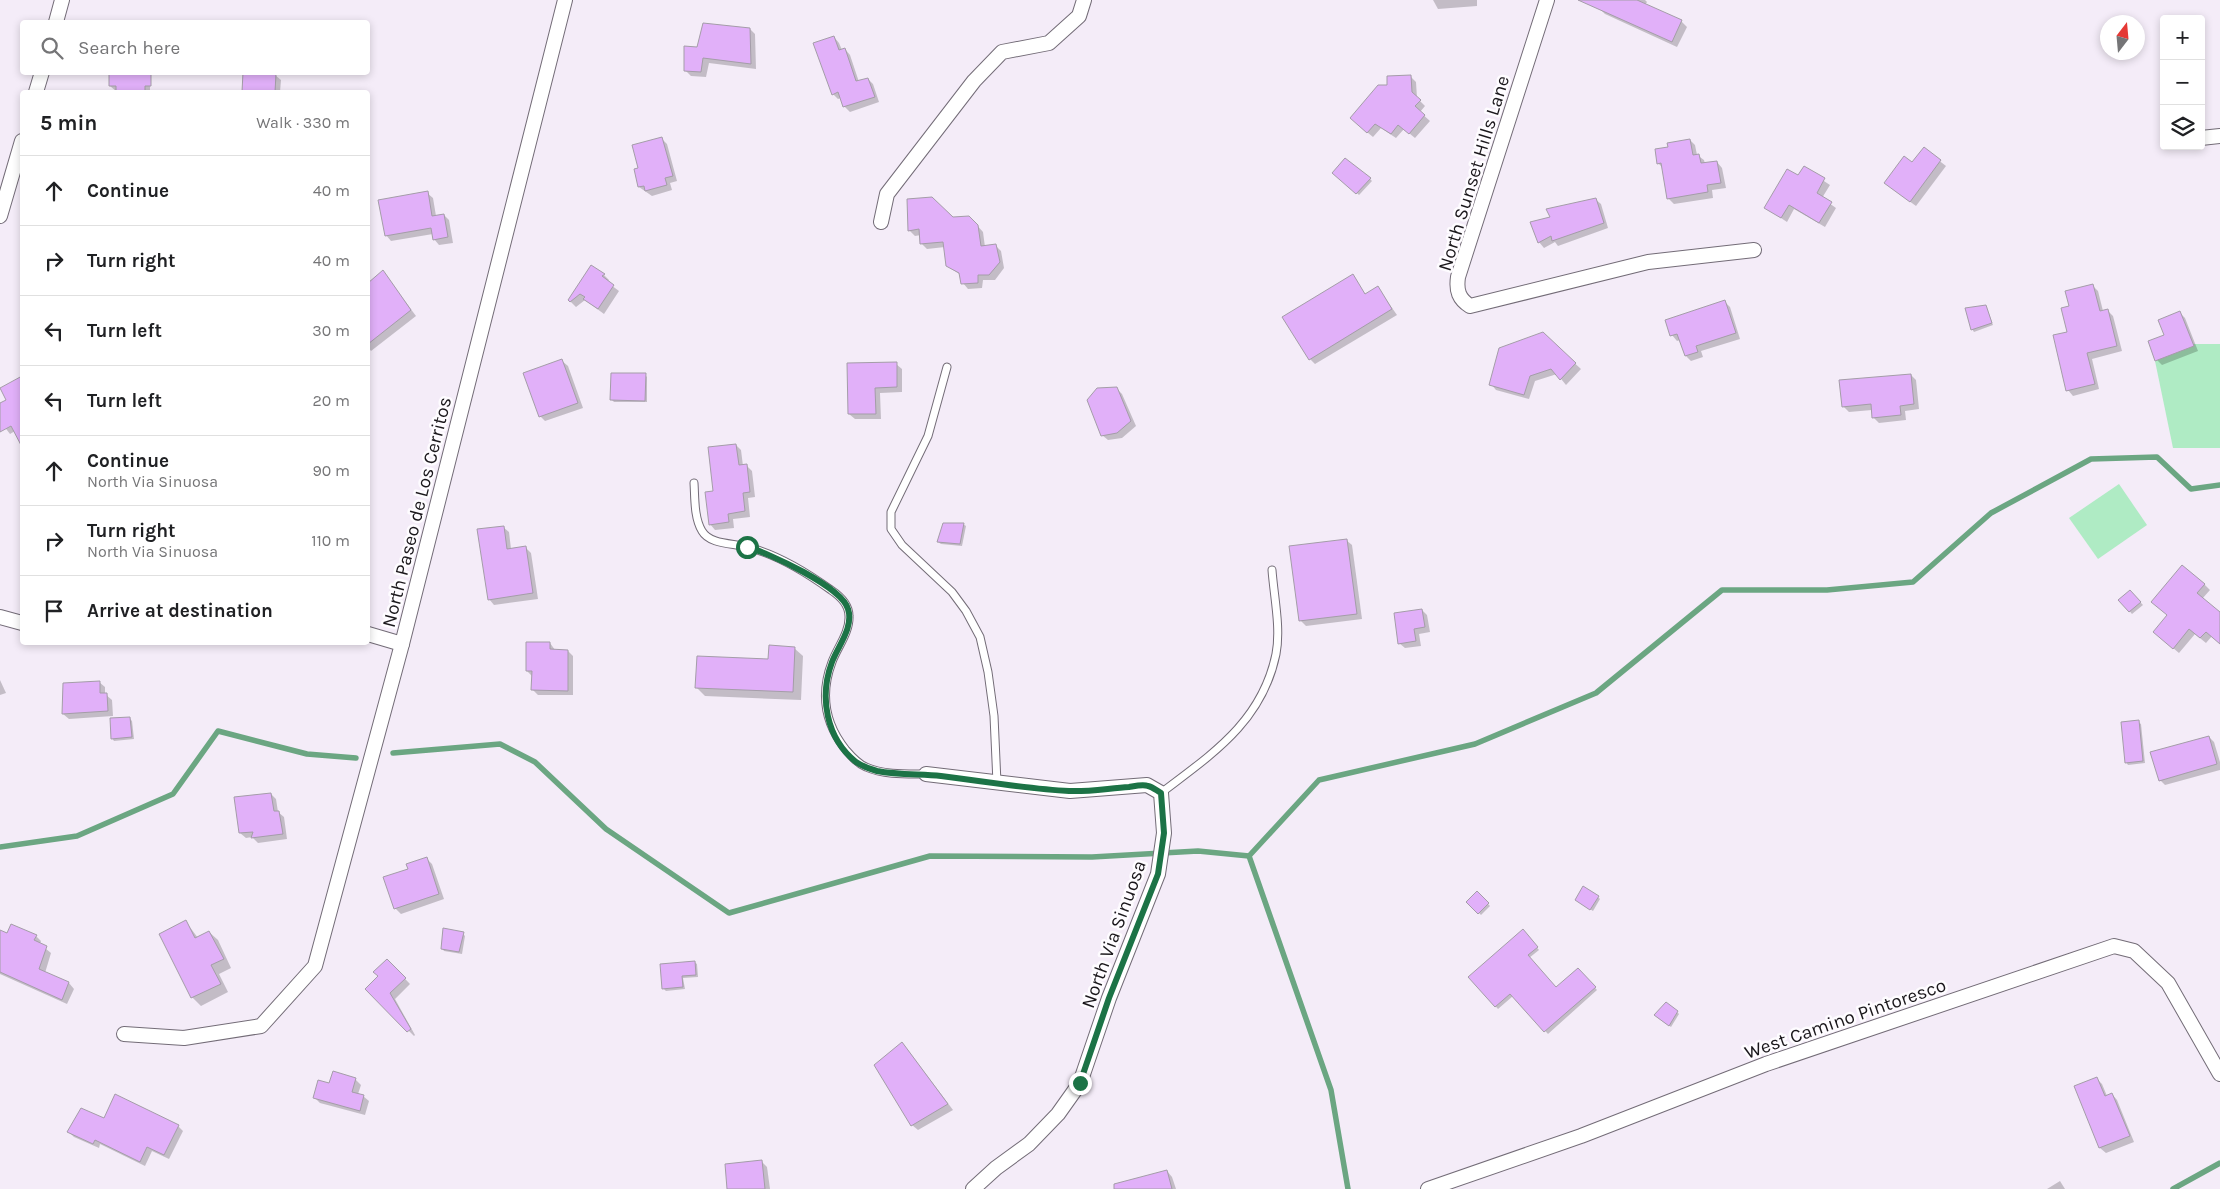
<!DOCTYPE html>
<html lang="en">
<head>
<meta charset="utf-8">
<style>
	body { margin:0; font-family:Karla,sans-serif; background:#f2f2f2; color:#202124 }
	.controls { position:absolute; right:15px; top:15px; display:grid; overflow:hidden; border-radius:5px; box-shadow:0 2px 8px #0003 }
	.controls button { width:45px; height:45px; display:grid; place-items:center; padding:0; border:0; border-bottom:1px solid #e0e0e0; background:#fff; color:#202124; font:25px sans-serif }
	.compass { position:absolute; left:2100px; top:15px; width:45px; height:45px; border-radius:50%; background:#fff; box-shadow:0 2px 8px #0003; rotate:16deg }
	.stop { position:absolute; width:15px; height:15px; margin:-11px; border:4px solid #1c7346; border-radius:50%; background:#fff }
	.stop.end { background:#1c7346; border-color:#fff; box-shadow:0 1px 5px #0008 }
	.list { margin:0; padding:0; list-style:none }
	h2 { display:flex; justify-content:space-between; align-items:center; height:65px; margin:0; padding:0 20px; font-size:21px }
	h2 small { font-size:16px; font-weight:400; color:#757577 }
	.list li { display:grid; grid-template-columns:32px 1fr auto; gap:15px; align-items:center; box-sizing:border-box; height:70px; padding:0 20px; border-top:1px solid #e0e0e0 }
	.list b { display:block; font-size:19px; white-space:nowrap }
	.list p { margin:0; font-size:16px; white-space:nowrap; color:#757577 }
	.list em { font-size:16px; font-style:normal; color:#757577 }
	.icon { flex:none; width:28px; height:28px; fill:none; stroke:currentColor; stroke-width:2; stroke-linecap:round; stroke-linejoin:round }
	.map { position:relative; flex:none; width:2220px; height:1189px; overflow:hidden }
	.search { position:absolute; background:#fff; box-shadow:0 2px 8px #0003; left:20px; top:20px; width:350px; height:55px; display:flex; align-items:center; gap:12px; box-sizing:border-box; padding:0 18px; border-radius:5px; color:#757577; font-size:19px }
	.panel { position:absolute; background:#fff; box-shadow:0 2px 8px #0003; left:20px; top:90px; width:350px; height:555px; border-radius:5px }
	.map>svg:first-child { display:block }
</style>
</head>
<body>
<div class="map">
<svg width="2220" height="1189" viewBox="0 0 2220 1189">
	<rect width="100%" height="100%" fill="#f4ecf8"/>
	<!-- green -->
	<g fill="#afebc4">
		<polygon points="2193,344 2220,344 2220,448 2173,448 2155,361"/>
		<polygon points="2119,484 2147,525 2098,559 2069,518"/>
	</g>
	<!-- shadow -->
	<g fill="#0003">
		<polygon points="1433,0 1477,0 1477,6 1438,9"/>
		<polygon points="1604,0 1645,0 1647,2 1645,5 1681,21 1687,27 1677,47 1605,14 1600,9"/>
		<polygon points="750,29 755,34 756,69 709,63 706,77 691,76 685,70 698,48"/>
		<polygon points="834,37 839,43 842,50 845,49 850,55 859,82 868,79 873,84 879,102 850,112 844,106 841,98 838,99 833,94"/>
		<polygon points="150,72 150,92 117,92 110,86"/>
		<polygon points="244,73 275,75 281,80 280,92 243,92"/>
		<polygon points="1410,76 1416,82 1417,98 1425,106 1420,112 1430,121 1415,138 1404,129 1396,138 1381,128 1373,137 1357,124"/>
		<polygon points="662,139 667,144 677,181 670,183 672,190 652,196 639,187 640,169"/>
		<polygon points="1690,140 1695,145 1697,155 1704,160 1705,164 1717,162 1722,168 1726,188 1712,190 1713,198 1674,204 1668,198 1663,168 1658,163 1670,148"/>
		<polygon points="1924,149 1946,166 1916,206 1891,188"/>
		<polygon points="1804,168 1830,185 1822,198 1836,208 1825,227 1794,209 1787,222 1766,208 1799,176"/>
		<polygon points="1334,173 1370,179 1372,181 1359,195"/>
		<polygon points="427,193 433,198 436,216 444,215 449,220 453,243 439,245 434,239 433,234 391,241 386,235"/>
		<polygon points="1595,199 1601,204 1608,228 1558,246 1555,242 1544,248 1539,242 1551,218"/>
		<polygon points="953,218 975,223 983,232 985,247 995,245 1001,251 1004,268 995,280 983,280 982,288 968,289 963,283 961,275 947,266 945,247 927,249 922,244 921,235 915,236 909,230"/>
		<polygon points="591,267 604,275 609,280 607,282 619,291 604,314 585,300 576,307 569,300"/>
		<polygon points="383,272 416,316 371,351 368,347 368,284"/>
		<polygon points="1352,276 1366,295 1378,288 1397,315 1315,364 1310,359"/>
		<polygon points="2092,285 2098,291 2103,311 2107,310 2113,316 2122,351 2092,359 2099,389 2073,396 2068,390 2070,307"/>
		<polygon points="1725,302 1730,307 1740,339 1701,351 1703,357 1691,361 1686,356 1680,340 1677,341 1672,335"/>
		<polygon points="1986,306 1993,325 1974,332 1972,329"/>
		<polygon points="2179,312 2185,318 2198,351 2162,365 2157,360 2165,335"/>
		<polygon points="1543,334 1581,369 1566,385 1557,374 1535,381 1529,399 1496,390 1491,384"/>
		<polygon points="562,361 568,366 583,408 545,421 540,416"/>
		<polygon points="896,364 902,369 902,392 880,393 881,419 855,419 849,414"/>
		<polygon points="645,375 647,377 647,402 614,402 612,400"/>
		<polygon points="1911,375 1916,380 1919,409 1905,411 1906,420 1879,423 1873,417 1872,410 1849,412 1843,406"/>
		<polygon points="19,379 22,382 22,442 15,431 10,434 0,421 0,404 7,400"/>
		<polygon points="1116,388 1122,394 1136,426 1122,438 1108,440 1102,435"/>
		<polygon points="736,445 741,450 743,466 746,465 752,471 755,497 748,498 750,517 733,519 734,528 715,530 710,524 715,493"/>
		<polygon points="963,524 966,526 962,546 941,544 938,542"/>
		<polygon points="503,527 509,532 511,549 525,547 531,553 538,599 494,605 489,599"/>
		<polygon points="1346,540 1352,545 1362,619 1306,626 1300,620"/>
		<polygon points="2204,584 2210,590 2202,599 2220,613 2220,643 2212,636 2206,643 2195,634 2179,653 2154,632"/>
		<polygon points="2130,591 2143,605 2132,614 2120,600"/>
		<polygon points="1422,610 1427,615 1430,632 1419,634 1421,646 1405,648 1399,643"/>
		<polygon points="550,643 555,650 568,651 573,656 573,695 538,695 532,689 533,677 527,671"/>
		<polygon points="794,648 803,656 801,700 705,696 697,688 769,661"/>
		<polygon points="0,680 6,693 0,695"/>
		<polygon points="99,682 105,687 105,694 112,700 113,716 69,719 63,714"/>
		<polygon points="130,719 132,721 134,739 114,741 112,738"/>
		<polygon points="2138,722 2141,724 2145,763 2128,765 2126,762"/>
		<polygon points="2209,737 2214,742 2220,762 2220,770 2165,785 2160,780"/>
		<polygon points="271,794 276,799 278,812 284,817 287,839 258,843 252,837 246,838 240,833"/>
		<polygon points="426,858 432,864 444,899 401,914 396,909 385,878 410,869"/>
		<polygon points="1477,893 1490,906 1481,915 1468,902"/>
		<polygon points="1598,897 1600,899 1593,911 1579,902"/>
		<polygon points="186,922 198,938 209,932 218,940 231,968 219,974 228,992 201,1006 192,997 161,934"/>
		<polygon points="0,931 8,935 36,936 41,941 40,944 51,953 45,973 69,983 74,989 67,1004 0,974"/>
		<polygon points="1523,931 1539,950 1529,958 1556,989 1578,969 1597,990 1548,1034 1513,996 1498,1009 1470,977"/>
		<polygon points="463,934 465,936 462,954 444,951 442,948"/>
		<polygon points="387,960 410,984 395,999 415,1035 414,1036 367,989 380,976"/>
		<polygon points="694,962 697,964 698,977 683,978 685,989 666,991 663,988"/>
		<polygon points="1677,1012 1679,1014 1671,1027 1658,1018"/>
		<polygon points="907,1049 953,1110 918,1130 912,1125"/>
		<polygon points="355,1079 361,1085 358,1094 363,1096 369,1101 365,1115 320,1103 314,1097 330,1084"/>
		<polygon points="2097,1079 2102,1084 2107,1096 2112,1094 2117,1100 2134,1142 2106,1153 2100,1148"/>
		<polygon points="104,1119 178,1126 183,1131 169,1159 152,1151 145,1166 100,1144 99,1148 74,1137 69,1132"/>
		<polygon points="762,1162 767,1167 770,1189 729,1189"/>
		<polygon points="1167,1171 1172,1177 1176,1189 1124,1189"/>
		<polygon points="2060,1181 2065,1189 2047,1189"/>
	</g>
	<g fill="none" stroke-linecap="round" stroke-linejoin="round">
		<!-- stream -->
		<g stroke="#6ba682" stroke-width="5.5">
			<polyline points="393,753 500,744 535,762 606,829 729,913 930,856 1092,857 1198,851 1249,856 1319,780 1475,744 1596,693 1722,590 1827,590 1913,582 1991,513 2091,459 2157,457 2191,489 2220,485"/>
			<polyline points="0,847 77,836 173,794 218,731 307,754 356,758"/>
			<polyline points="1249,856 1331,1090 1348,1189"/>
			<polyline points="2173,1189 2220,1163"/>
		</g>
	</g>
	<!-- building -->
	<g fill="#e1b0f9" stroke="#a49da8">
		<polygon points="1578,0 1637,0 1682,20 1672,42"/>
		<polygon points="703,23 750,28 751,64 703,58 701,72 684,71 684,46 697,47"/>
		<polygon points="834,36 839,50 845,48 856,81 868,78 875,97 843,107 838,92 832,95 813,43"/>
		<polygon points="109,72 151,72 151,86 145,86 145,92 116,92 116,86 109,86"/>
		<polygon points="243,72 276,74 275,92 242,92"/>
		<polygon points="1411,75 1412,92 1421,100 1415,106 1425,115 1409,134 1398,125 1391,134 1375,124 1367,133 1350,118 1378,85 1387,85 1387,76"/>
		<polygon points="662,137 673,176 665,178 667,185 645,191 644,186 638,187 634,169 638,168 632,145"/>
		<polygon points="1690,139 1693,155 1699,154 1701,163 1717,161 1721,183 1707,185 1708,192 1667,199 1661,163 1657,164 1655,149 1668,147 1667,143"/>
		<polygon points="1924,147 1941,160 1910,202 1884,183 1904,156 1912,162"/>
		<polygon points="1345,158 1371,178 1356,194 1332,173"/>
		<polygon points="1804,166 1825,178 1817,193 1832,202 1819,223 1789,205 1781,218 1764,208 1787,169 1798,175"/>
		<polygon points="428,191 432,216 444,214 448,237 433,240 431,228 385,236 378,200"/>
		<polygon points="932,197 953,217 969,216 978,225 981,246 996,244 1000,262 989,275 978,275 978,283 961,284 959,273 946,266 943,242 920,244 919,229 908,231 907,199"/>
		<polygon points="1596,198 1604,223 1552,241 1551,236 1538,243 1530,222 1550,217 1546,209"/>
		<polygon points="591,265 605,274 602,276 614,285 598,309 583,299 585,297 580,294 570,302 568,300"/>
		<polygon points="383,270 411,310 368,344 368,283"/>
		<polygon points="1353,274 1365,294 1378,286 1392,309 1309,360 1282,317"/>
		<polygon points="2093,284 2100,311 2108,309 2117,346 2087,353 2095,384 2066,391 2053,335 2067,332 2061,308 2069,306 2065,291"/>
		<polygon points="1725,300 1736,333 1696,346 1698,352 1685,356 1677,334 1670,336 1665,320"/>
		<polygon points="1986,305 1992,323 1971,330 1965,308"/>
		<polygon points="2180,311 2194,346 2155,361 2148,341 2164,335 2158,320"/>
		<polygon points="1543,332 1576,363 1560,380 1551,369 1530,376 1524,395 1489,385 1499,348"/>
		<polygon points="562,359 578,403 539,417 523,373"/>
		<polygon points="897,362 897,387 875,388 876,414 848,414 847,363"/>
		<polygon points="611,373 646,373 645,401 610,400"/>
		<polygon points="1911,374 1914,404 1900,406 1901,415 1872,418 1871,404 1842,407 1839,380"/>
		<polygon points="22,376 22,447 11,426 0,432 0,403 6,400 0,388"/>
		<polygon points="1117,387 1131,421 1117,433 1101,436 1087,400 1097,388"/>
		<polygon points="736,444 739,465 747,464 750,492 743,493 745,511 728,514 729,522 709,525 705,492 713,491 708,447"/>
		<polygon points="943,523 964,523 960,544 937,542"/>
		<polygon points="504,526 507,549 526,546 533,593 488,600 477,529"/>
		<polygon points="1347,539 1357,614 1299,621 1289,546"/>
		<polygon points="2182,565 2205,584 2197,593 2220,612 2220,644 2206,632 2200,638 2189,629 2173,649 2153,632 2167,615 2151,602"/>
		<polygon points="2130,590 2141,602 2129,612 2118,600"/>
		<polygon points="1422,609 1425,627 1414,629 1416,641 1398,644 1394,613"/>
		<polygon points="526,642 550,642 550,649 568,650 568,691 531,690 532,671 526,671"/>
		<polygon points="769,645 795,647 793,692 695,688 697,656 768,659"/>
		<polygon points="100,681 100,693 107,693 108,711 62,714 63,683"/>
		<polygon points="130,717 132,737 111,739 110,718"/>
		<polygon points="2139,720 2143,761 2125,763 2121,722"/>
		<polygon points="2209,736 2217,764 2159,781 2150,752"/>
		<polygon points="271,793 274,811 279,811 283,834 251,838 253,832 239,833 234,797"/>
		<polygon points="427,857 439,894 394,909 383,877 408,869 406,864"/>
		<polygon points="1583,886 1599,896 1590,910 1575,900"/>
		<polygon points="1477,891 1489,903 1478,914 1466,902"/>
		<polygon points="186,920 195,938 209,931 224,959 211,965 221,984 191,998 159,934"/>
		<polygon points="11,924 37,935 34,940 47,946 39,969 69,982 62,1000 0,972 0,930 7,933"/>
		<polygon points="443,928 464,932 459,952 441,949"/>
		<polygon points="1523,929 1538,947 1528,955 1556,987 1578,968 1596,987 1544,1032 1510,994 1495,1007 1468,977"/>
		<polygon points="387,959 406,978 390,993 411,1029 407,1032 365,989 378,976 373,972"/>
		<polygon points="695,961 696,975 682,976 683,987 662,989 660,964"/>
		<polygon points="1666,1002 1678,1011 1669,1026 1654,1015"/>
		<polygon points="902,1042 948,1104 911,1126 874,1065"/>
		<polygon points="333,1071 356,1078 352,1092 364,1095 360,1111 313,1098 318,1080 329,1083"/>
		<polygon points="2097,1077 2105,1096 2112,1093 2130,1136 2099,1148 2074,1086"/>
		<polygon points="115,1094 179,1125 164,1155 147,1147 140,1162 95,1140 93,1144 67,1132 81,1108 104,1118"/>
		<polygon points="762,1160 765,1189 727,1189 725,1164"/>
		<polygon points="1167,1170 1172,1189 1114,1189 1114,1184"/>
	</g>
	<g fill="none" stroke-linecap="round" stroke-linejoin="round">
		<!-- lane casing -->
		<g stroke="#736c77" stroke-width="9">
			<g id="lane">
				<polyline points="947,367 928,436 891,512 891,529 902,545 952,592 966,611 980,637 988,672 994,716 997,783"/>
				<path d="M694,483c1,15 0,35 8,48 8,14 32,12 45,16 30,7 59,25 84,43 9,6 18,15 18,26 1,16 -12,32 -17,46 -12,32 -7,62 14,88 6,7 12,14 20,17 18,8 40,7 60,7"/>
				<path d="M1161,793c51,-39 101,-71 115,-139 5,-26 -2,-57 -4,-84"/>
			</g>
		</g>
		<!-- street casing -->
		<g stroke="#736c77" stroke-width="16">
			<g id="street">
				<path d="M1547,0l-89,277c-2,14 1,22 12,29l178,-44 106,-12"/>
				<polyline points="56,22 62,0"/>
				<polyline points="36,92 42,72"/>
				<polyline points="2201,138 2220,136"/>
				<polyline points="0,216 22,141"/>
				<polyline points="881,222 887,194 974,81 1002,52 1049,43 1079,16 1084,0"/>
				<polyline points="0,617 22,623"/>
				<polyline points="368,634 402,644"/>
				<polyline points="926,774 1070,791 1147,785 1161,793 1164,833 1158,874 1109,998 1080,1083 1058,1114 1029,1144 996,1168 973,1189"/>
				<polyline points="124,1034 184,1038 261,1026 315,966 402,644 565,0"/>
				<polyline points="1428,1189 1581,1136 1766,1064 2114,946 2134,951 2168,983 2220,1074"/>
			</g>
		</g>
		<!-- lane -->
		<use href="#lane" stroke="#fff" stroke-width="7"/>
		<!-- street -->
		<use href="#street" stroke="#fff" stroke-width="14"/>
	</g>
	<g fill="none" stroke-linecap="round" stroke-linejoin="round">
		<!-- route -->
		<path stroke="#1c7346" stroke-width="6" d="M747,547c22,6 95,40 101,62 6,18 -10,37 -16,53 -13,35 -6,76 24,100 6,4 14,7 21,9 21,4 43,3 64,5 42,5 86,13 128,15 20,1 41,-3 60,-4 6,-1 14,-3 19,-1 5,1 9,5 13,7l3,40 -6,41 -49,124 -29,85"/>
	</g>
	<g text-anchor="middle" stroke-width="5" stroke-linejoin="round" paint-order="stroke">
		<!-- street labels -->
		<g font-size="19" fill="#1a171b" stroke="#fefcff">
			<text transform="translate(1473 173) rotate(-73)" y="7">North Sunset Hills Lane</text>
			<text transform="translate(416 512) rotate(-76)" y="7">North Paseo de Los Cerritos</text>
			<text transform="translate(1113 934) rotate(-70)" y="7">North Via Sinuosa</text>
			<text transform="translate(1845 1018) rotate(-19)" y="7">West Camino Pintoresco</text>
		</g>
	</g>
</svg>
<div class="controls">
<button>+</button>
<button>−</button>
<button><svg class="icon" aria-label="layers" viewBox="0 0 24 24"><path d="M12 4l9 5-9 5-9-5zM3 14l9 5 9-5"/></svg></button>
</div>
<svg class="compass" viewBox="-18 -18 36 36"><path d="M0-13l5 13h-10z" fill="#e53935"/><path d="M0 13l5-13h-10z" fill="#757577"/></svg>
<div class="stop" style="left:747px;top:547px"></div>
<div class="stop end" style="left:1080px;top:1083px"></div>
<div class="search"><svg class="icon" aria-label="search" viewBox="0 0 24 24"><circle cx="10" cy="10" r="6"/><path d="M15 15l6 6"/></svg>Search here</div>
<section class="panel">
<h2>5 min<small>Walk · 330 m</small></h2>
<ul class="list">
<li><svg class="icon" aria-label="ahead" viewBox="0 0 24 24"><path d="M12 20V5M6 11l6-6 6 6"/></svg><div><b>Continue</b></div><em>40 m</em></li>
<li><svg class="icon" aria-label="right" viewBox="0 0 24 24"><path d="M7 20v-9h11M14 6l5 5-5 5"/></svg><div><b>Turn right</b></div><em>40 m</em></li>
<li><svg class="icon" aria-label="left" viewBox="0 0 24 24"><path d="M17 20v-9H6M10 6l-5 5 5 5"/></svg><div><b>Turn left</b></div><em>30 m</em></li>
<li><svg class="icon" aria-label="left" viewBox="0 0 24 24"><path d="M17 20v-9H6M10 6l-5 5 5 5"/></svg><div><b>Turn left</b></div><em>20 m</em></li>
<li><svg class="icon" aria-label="ahead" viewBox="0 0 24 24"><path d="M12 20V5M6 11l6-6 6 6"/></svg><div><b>Continue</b><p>North Via Sinuosa</p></div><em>90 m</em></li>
<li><svg class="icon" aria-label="right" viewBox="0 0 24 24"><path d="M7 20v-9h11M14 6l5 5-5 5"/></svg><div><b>Turn right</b><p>North Via Sinuosa</p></div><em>110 m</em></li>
<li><svg class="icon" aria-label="arrive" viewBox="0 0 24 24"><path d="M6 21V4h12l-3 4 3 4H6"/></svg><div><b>Arrive at destination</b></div></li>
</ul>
</section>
</div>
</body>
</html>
